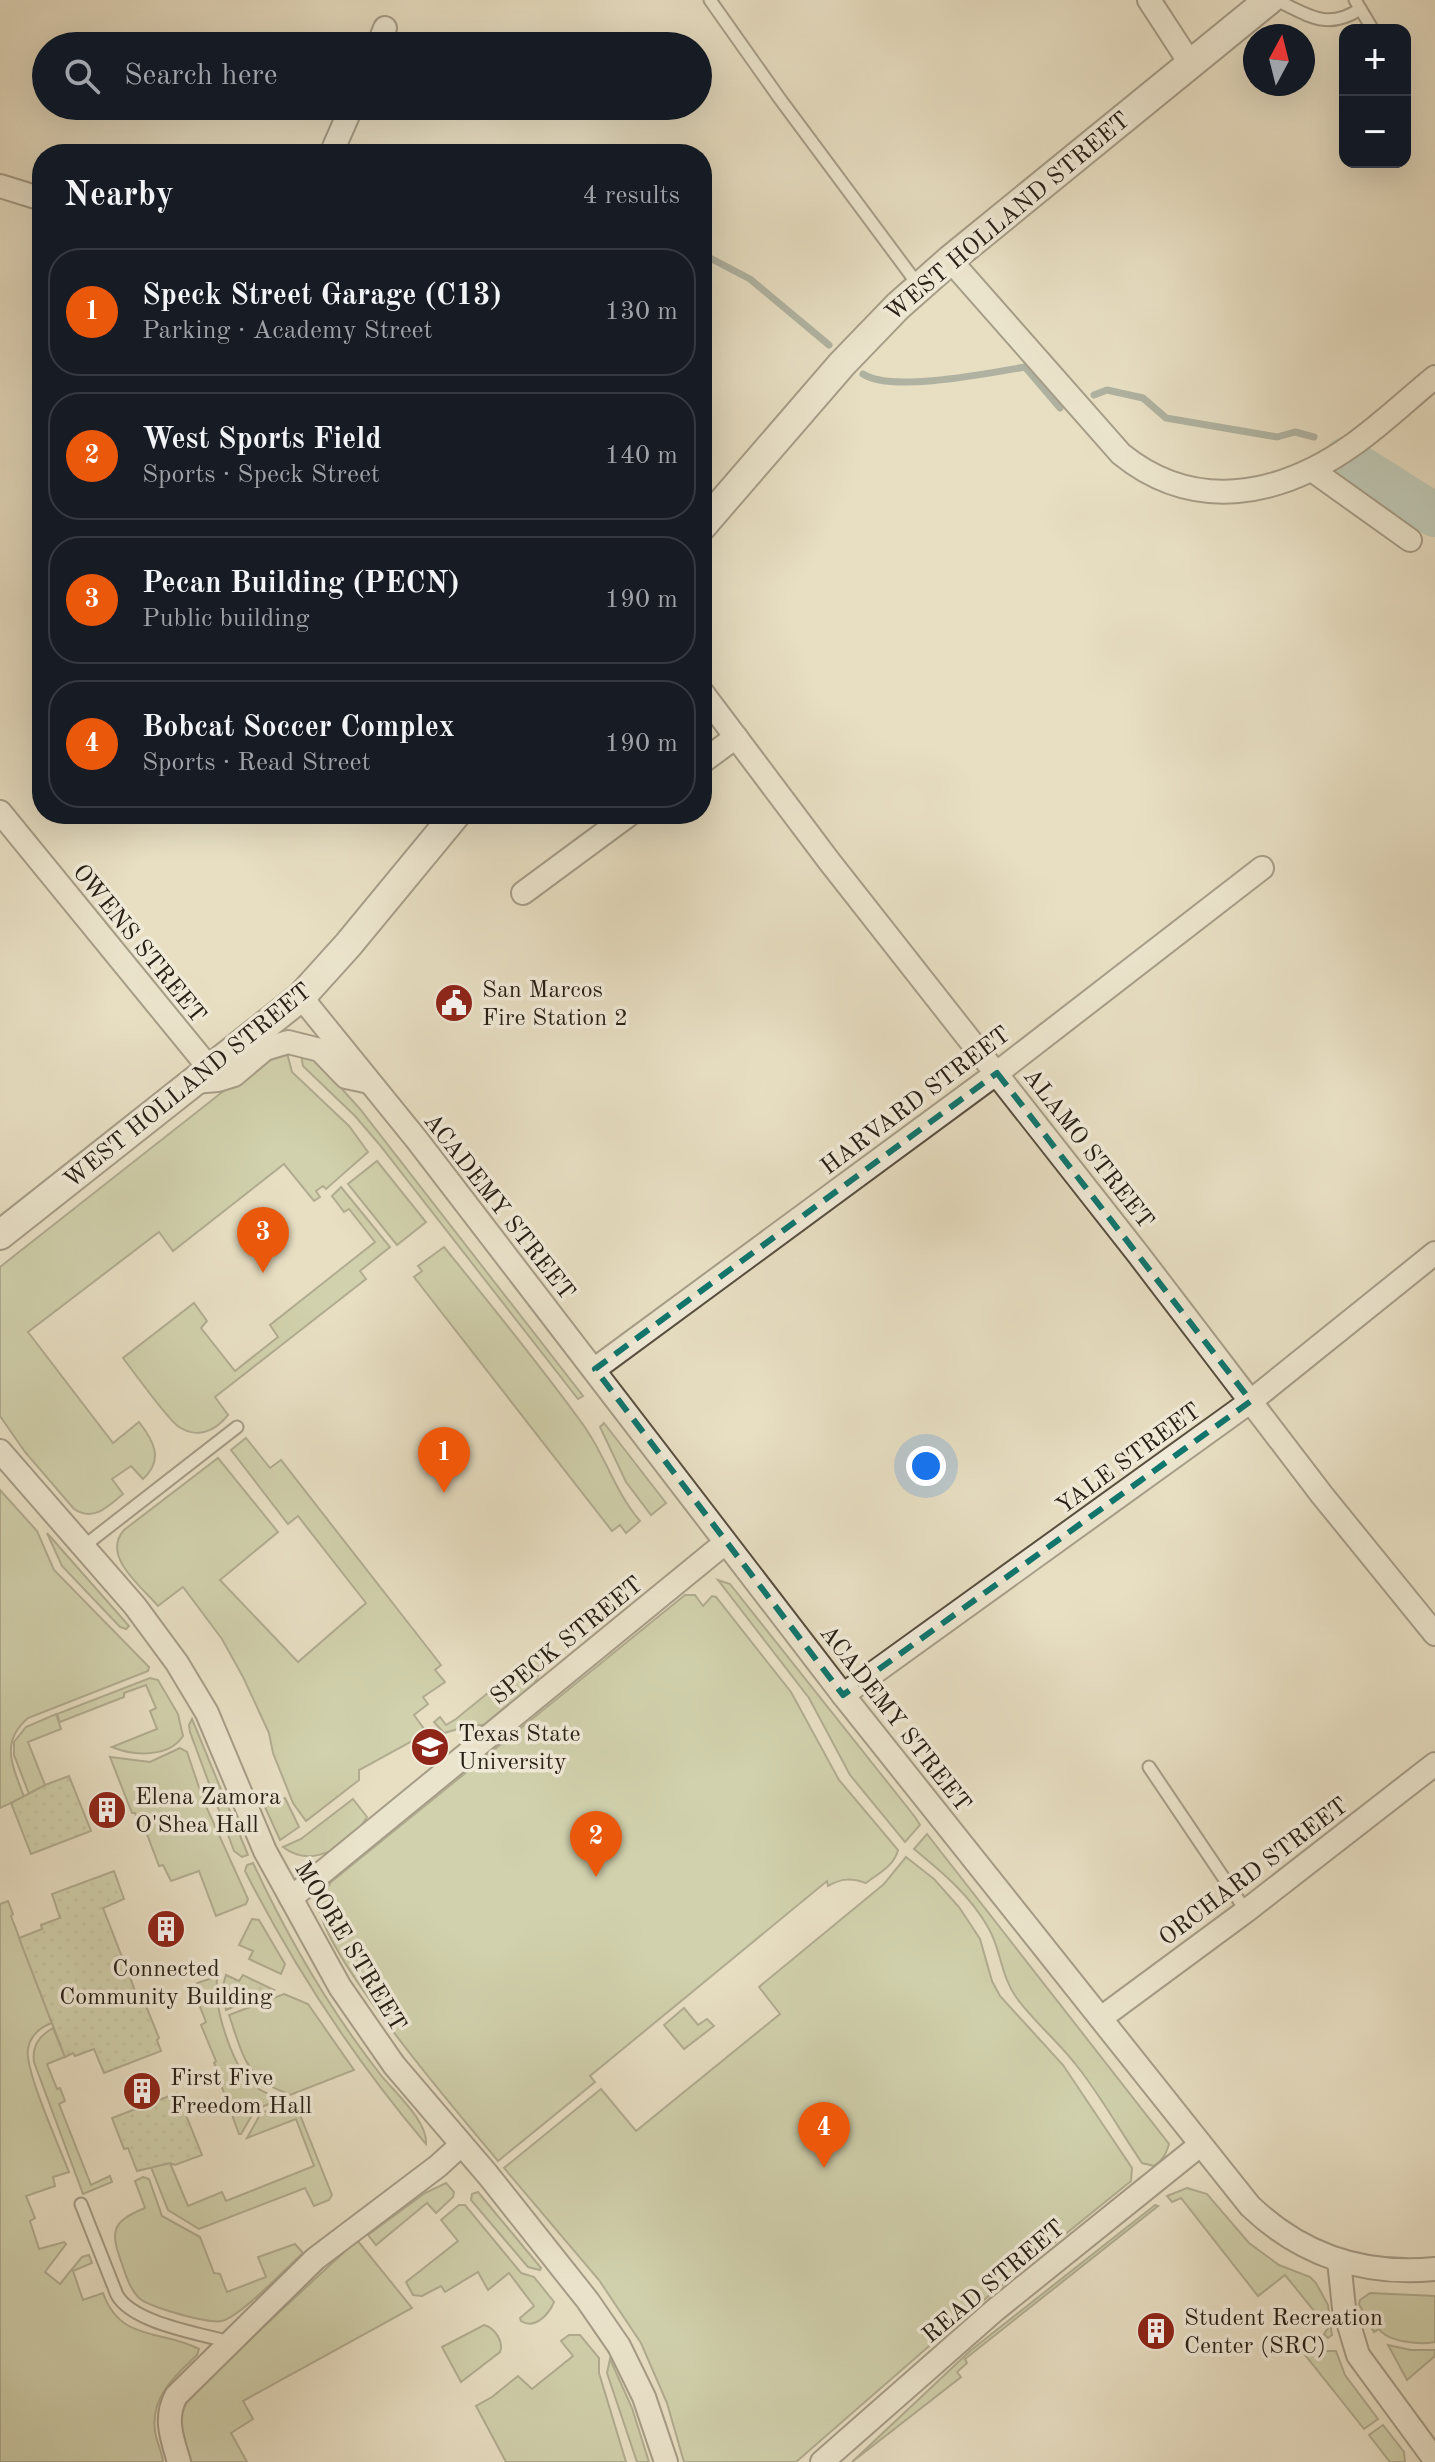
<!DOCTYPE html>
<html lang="en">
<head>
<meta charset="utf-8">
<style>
	body { margin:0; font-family:"Old Standard TT",serif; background:#242831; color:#f1f3f6 }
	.controls { position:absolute; right:24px; top:24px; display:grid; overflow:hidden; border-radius:16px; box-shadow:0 8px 32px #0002 }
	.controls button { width:72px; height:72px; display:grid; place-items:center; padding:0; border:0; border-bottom:2px solid #363941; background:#171b24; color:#f1f3f6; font:40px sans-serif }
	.compass { position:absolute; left:1243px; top:24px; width:72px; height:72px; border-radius:50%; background:#171b24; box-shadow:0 8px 32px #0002; rotate:7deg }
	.you { position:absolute; left:926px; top:1466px; width:28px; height:28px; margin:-20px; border:6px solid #fff; border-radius:50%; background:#1a73e8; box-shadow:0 0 0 12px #1a73e833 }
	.badge { display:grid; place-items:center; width:52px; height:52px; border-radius:50%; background:#ea580c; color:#fff; font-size:26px; font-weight:700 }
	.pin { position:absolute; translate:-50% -66px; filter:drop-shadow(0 2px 4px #0008) }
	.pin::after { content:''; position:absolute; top:42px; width:28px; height:24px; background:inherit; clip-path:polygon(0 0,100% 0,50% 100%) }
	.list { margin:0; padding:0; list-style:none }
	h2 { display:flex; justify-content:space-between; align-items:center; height:104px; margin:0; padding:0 32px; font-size:34px }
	h2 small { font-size:26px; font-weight:400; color:#9ea1a6 }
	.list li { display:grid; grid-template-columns:52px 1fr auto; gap:24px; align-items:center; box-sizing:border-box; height:128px; margin:0 16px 16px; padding:0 16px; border:2px solid #363941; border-radius:32px }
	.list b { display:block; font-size:30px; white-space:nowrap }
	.list p { margin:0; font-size:26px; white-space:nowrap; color:#9ea1a6 }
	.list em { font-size:26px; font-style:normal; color:#9ea1a6 }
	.icon { flex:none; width:44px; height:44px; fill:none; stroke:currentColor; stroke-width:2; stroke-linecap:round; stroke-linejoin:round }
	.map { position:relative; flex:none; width:1435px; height:2462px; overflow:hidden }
	.search { position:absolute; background:#171b24; box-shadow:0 8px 32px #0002; left:32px; top:32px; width:680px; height:88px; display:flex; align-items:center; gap:20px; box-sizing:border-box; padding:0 28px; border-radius:44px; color:#9ea1a6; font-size:30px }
	.panel { position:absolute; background:#171b24; box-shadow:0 8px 32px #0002; left:32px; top:144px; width:680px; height:680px; border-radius:32px }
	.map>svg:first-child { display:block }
</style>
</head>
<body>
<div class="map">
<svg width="1435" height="2462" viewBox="0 0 1435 2462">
	<defs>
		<pattern id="garden-dots" width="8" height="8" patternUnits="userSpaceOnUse" patternTransform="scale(2)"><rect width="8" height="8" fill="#b7c193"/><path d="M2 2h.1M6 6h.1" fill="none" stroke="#9da57e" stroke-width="1.8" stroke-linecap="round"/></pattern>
	</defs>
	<rect width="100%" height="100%" fill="#e8dfc3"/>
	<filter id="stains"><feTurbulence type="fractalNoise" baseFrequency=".0025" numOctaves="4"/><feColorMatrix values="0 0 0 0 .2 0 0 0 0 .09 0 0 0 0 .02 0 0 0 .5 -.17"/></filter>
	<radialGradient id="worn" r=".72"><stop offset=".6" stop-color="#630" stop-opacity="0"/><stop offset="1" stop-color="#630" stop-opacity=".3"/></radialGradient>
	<!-- grass -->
	<g fill="#b7c193" stroke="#707054" stroke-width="2">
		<path d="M287,1053l5,19 57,54 19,26 -42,37 -3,-3 -7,5 4,6 -6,4 -30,-37 -111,87 -14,-19 -131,100 85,111 26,-21c15,19 25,38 4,57l-12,-13 -19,13 11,15c-15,13 -30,28 -49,15l-49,-57 -25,-36v-149l263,-207z"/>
		<polygon points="301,1055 315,1059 360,1109 583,1396 578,1399 379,1144 355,1116 303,1066"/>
		<polygon points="377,1161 426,1222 397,1245 348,1184"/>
		<path d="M341,1187l49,60 -30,24 6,8 -151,118 13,18c-13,16 -30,24 -49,12 -12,-8 -45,-55 -56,-69l71,-55 13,18 -6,7 34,43 43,-34 -8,-12 105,-83 -26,-33 -5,3 -12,-16z"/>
		<path d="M444,1247c47,58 96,118 140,179 22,31 31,66 56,95l-14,12 -6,-8 -8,6 -198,-254 8,-6 -4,-5z"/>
		<polygon points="604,1423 666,1503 651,1515 626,1482 600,1427"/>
		<path d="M246,1438l24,30 11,-8 160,205 -6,5 10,12 -22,15 5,7 -14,11 13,18 -68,37v10l-53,41 -13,-18 -20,-50 -4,-20 -26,-56 -21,-38 -39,-52 -25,19c-17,-20 -57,-50 -34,-76l94,-72 60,74 -58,48 78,82 68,-59 -68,-87 -10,8 -57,-74z"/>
		<path d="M0,1490l37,41 17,39 95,97 -1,4 -120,47c-28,24 -16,46 -4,79l-24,11z"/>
		<polygon points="47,1533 129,1626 126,1629 120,1627 62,1566"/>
		<polygon points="718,1580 730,1584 915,1817 920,1825 905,1842 850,1775 809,1698"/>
		<path d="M685,1595h10l8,11 9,-10 4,1 75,95 48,88 59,70c-4,16 -19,23 -32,33 -15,-5 -24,-5 -38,3l-1,-5 -237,195 5,6 -97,79c-35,-42 -182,-213 -179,-259l12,-20z"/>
		<polygon points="543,1648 541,1669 529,1696 493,1724 468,1726 444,1733 434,1722 440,1717 446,1725 456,1719"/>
		<path d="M150,1678l8,2 20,34 5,22c-14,22 -50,20 -71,11l45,-18 -7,-18 6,-3 -10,-23 -22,8v4l-64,25 -3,-8z"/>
		<polygon points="56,1714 61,1729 28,1742 45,1785 29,1794 14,1755 14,1742 26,1727"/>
		<polygon points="192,1719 248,1855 242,1857 234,1851 190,1732 189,1725"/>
		<polygon points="180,1748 187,1752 204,1802 248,1899 246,1904 216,1916 199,1871 171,1881 163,1865 159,1866 145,1829 141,1830 135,1813 132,1813 110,1757 150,1762"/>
		<polygon points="285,1798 299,1827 280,1840 265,1807"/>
		<path d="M353,1799l14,18c-17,28 -54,53 -84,30l18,-8z"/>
		<path d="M927,1834l242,310c-3,10 -6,16 -15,22l-12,-3c-22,-32 -41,-67 -65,-97 -19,-25 -43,-44 -61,-69 -15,-21 -15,-47 -27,-68 -18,-33 -47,-57 -75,-80z"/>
		<polygon points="906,1857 934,1879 959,1907 980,1939 992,1981 1000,1996 1063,2065 1132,2168 1131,2181 959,2320 796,2462 684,2462 667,2403 641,2343 599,2280 504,2168 601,2089 636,2131 780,2014 759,1987 884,1884"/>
		<path d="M253,1863c34,73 77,147 127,211 14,18 48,47 46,70 -72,-85 -130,-173 -181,-273l2,-6z"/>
		<path d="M8,1901l5,13 -2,2 41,107c-12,4 -22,13 -24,26 -4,20 32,99 41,123l-16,5 2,9 -29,10 9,22 -5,3 9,28 25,-7 2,2 -21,28 15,12 22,-27 7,-2 3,8 -19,8 10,29 20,-7c18,50 59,36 96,56l-2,6c-21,20 -47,42 -42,76 1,10 7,20 8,31h-163v-558z"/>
		<polygon points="252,1919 259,1920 285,1964 281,1974 249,1959 253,1951 239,1945"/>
		<path d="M218,1976c-8,23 15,92 34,108 7,7 19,11 28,15l-25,11 -14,24h-2l-19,-52 2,-1 -8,-18 2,-2 -15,-36 5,-3 -11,-28 6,-2 -4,-9z"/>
		<path d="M284,1994l24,10 46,66 -64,25c-8,-4 -17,-7 -24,-11 -22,-13 -29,-47 -37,-69z"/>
		<polygon points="684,2008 698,2025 707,2019 714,2026 684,2049 664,2025"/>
		<path d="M53,2028l12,29 -18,7 10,25 3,-1 5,13 -6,3 32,81 19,-9 2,6 -29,12 -49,-132c-2,-16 5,-26 19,-34z"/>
		<polygon points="289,2103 300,2115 332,2195 329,2200 314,2206 305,2188 199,2229 168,2210 151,2167 170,2163 188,2206 222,2192 226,2201 314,2166 296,2119 247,2138 261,2113"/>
		<path d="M143,2177l6,2 13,37 38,21 14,36 6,1 7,18 39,-15 -8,-20 37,-13 8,9c-18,16 -61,62 -81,68 -14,3 -73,-14 -83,-23 -9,-9 -13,-22 -17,-34 -12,-33 -11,-42 23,-56l-10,-27z"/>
		<polygon points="446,2183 454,2192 453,2197 436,2213 427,2203 376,2245 368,2235 425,2193"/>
		<polygon points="1187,2188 1207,2194 1249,2243 1279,2265 1310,2277 1316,2283 1328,2305 1332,2335 1328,2338 1324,2334 1328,2328 1285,2275 1258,2296 1181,2198 1172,2202 1167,2196"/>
		<polygon points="478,2192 541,2268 540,2270 528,2267 471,2200 472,2194"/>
		<path d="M459,2205h6l56,68 13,4 20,25c-5,12 -19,28 -33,19l-1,-3 14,-12 -25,-33 -21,17 -10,-18 -33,20 -4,-6 -19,10 -9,-1 -7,-13 52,-41 -17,-21z"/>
		<polygon points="1155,2205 1158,2206 965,2359 967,2363 957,2372 961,2377 852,2462 970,2351"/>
		<path d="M357,2240l55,68 -169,93 10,18 -22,14 16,29h-59c-7,-30 -14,-43 5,-70z"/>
		<path d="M1370,2293l65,3v46c-15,3 -47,0 -56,-13l-5,3 -15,-28 1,-4z"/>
		<path d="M484,2325c11,3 20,17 16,27l-39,30 -19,-35z"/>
		<polygon points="569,2335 580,2335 599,2358 599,2373 626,2462 506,2462 476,2406 492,2397 518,2376 532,2389 573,2356 561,2341"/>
		<polygon points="1388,2345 1411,2350 1435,2350 1435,2356 1407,2380"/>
		<polygon points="1302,2351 1336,2351 1345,2375 1378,2419 1364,2429"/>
		<polygon points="610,2359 632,2408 649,2462 637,2462 607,2373"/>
		<polygon points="1383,2425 1404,2452 1405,2462 1390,2462 1369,2435"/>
	</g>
	<!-- garden -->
	<g fill="url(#garden-dots)" stroke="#707054" stroke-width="2">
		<polygon points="69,1776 91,1831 31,1854 11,1803 45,1785"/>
		<polygon points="114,1871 124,1899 103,1908 138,1998 142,1996 159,2038 157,2040 161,2051 104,2073 94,2049 75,2056 73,2053 65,2057 19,1938 42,1929 41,1925 60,1918 52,1894"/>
		<polygon points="226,1975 239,1981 243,1975 274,1990 226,2010 222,1989"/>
		<polygon points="177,2093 202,2155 175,2165 170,2163 137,2171 128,2148 124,2149 112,2118"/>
	</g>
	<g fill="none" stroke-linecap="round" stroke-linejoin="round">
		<!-- stream -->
		<g stroke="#6b7d77" stroke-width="7">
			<polyline points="702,257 708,257 750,279 829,345"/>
			<path d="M863,374c28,19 127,-1 162,-7l35,41"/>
			<polyline points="1094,395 1107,390 1143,398 1166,418 1277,437 1295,432 1314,437"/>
		</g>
		<!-- river -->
		<polyline stroke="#98bcb8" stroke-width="44" points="1346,459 1435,515"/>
		<!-- service casing -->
		<g stroke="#584f40" stroke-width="15">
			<g id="service">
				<polyline points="710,0 780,99 919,286"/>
				<path d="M1276,0c32,15 51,31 84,9"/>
				<polyline points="1355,0 1373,30"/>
				<polyline points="84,1546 237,1427"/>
				<polyline points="1149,1767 1246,1911"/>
				<path d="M81,2204l36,91c16,28 81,38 112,47"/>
			</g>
		</g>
		<!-- minor casing -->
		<g stroke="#584f40" stroke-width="26">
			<g id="minor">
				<polyline points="1149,0 1190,63"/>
				<polyline points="378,46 385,28"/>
				<polyline points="331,154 352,106"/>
				<polyline points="0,186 42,199"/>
				<path d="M950,260l171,194c74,60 160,42 233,-10 28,-20 54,-45 81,-67"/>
				<polyline points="1312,470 1410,540"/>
				<polyline points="702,692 829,861 1138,1254 1322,1495 1435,1634"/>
				<polyline points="702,762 736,737"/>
				<polyline points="0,812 210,1069"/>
				<polyline points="523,893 630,814"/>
				<path d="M301,997l116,143 426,555 407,511c51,49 114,70 185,63"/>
				<polyline points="194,1082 218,1080 234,1075 265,1049 288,1042 320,1050 346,1077 365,1081"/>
				<polyline points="595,1369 997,1073 1262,868"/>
				<polyline points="0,1451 135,1606 177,1663 207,1713 265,1851 340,1987 394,2065 488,2175 588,2301 619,2346 644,2397 666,2462"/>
				<polyline points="843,1695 1251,1401 1435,1253"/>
				<polyline points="291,1898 725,1543"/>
				<polyline points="1101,2018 1246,1911 1435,1764"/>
				<polyline points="1339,2261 1344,2308 1358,2355 1435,2460"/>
				<path d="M179,2462c-7,-24 -15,-43 -3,-66l139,-137 123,-93 23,-21"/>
				<polyline points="822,2462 995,2310 1200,2145"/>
			</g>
		</g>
		<!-- tertiary casing -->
		<g stroke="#584f40" stroke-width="32">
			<g id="tertiary">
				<polyline points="702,526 842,364 898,306 950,260 1269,0"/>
				<polyline points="0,1235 301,997 348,945 456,814"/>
			</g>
		</g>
		<!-- service -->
		<use href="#service" stroke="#f0ead8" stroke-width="11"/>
		<!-- minor -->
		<use href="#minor" stroke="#f0ead8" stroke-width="22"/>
		<!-- tertiary -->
		<use href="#tertiary" stroke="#f0ead8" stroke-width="28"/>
	</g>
	<!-- marked area -->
	<path d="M0 0H1435V2462H0ZM997,1073l254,328 -408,294 -248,-326z" fill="#e8dfc3" fill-opacity=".55" fill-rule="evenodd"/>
	<path fill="none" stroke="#0f766e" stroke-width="6" stroke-dasharray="16 10" stroke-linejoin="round" d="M997,1073l254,328 -408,294 -248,-326z"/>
	<!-- icons -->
	<defs>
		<g id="civic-disc" transform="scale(2)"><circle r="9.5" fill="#8f2418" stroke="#f0ead8"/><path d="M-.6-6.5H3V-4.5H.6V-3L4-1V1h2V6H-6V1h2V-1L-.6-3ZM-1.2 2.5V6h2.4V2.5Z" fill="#fff"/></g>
		<g id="university-disc" transform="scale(2)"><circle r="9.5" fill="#8f2418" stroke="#f0ead8"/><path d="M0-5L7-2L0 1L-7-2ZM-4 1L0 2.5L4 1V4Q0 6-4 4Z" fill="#fff"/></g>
		<g id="building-disc" transform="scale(2)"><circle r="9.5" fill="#8f2418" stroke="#f0ead8"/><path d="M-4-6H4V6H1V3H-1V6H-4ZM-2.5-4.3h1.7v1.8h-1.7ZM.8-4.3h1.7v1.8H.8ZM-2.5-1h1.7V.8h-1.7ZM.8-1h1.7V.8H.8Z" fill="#fff"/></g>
	</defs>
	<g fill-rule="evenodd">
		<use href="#civic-disc" x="454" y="1003"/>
		<use href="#university-disc" x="430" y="1747"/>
		<use href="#building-disc" x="107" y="1810"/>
		<use href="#building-disc" x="166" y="1929"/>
		<use href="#building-disc" x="142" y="2091"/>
		<use href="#building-disc" x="1156" y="2331"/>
	</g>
	<g text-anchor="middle" stroke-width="7" stroke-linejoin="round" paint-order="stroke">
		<!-- street labels -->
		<g font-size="24" fill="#281f15" stroke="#f0ead8">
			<text transform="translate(1007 216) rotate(-40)" y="8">WEST HOLLAND STREET</text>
			<text transform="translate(140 943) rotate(51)" y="8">OWENS STREET</text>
			<text transform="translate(187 1085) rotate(-39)" y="8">WEST HOLLAND STREET</text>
			<text transform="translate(915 1100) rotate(-37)" y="8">HARVARD STREET</text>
			<text transform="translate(1089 1148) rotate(52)" y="8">ALAMO STREET</text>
			<text transform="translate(500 1206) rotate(52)" y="8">ACADEMY STREET</text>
			<text transform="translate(1128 1458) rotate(-36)" y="8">YALE STREET</text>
			<text transform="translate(566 1640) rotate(-39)" y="8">SPECK STREET</text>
			<text transform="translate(896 1718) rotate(52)" y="8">ACADEMY STREET</text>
			<text transform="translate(1253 1871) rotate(-37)" y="8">ORCHARD STREET</text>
			<text transform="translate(351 1946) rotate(59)" y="8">MOORE STREET</text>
			<text transform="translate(993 2281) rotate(-40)" y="8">READ STREET</text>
		</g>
		<!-- poi labels -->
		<g font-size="24" fill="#281f15" stroke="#f0ead8" text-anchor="start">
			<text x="482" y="997">San Marcos<tspan x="482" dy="28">Fire Station 2</tspan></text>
			<text x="458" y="1741">Texas State<tspan x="458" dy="28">University</tspan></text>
			<text x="135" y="1804">Elena Zamora<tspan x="135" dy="28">O'Shea Hall</tspan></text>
			<text x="166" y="1976" text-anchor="middle">Connected<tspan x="166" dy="28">Community Building</tspan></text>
			<text x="170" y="2085">First Five<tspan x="170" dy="28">Freedom Hall</tspan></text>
			<text x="1184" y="2325">Student Recreation<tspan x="1184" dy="28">Center (SRC)</tspan></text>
		</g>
	</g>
	<rect width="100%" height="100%" filter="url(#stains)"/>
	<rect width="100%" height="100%" fill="url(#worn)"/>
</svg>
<div class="controls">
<button>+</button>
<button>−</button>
</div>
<svg class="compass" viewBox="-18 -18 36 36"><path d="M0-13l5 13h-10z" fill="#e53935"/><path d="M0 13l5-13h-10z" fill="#9ea1a6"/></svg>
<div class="you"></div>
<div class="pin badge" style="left:444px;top:1493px">1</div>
<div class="pin badge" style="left:596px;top:1877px">2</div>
<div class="pin badge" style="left:263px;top:1273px">3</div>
<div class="pin badge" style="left:824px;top:2168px">4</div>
<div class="search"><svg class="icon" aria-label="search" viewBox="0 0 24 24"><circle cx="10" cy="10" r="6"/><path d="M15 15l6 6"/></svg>Search here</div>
<section class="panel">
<h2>Nearby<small>4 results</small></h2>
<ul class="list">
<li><span class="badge">1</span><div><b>Speck Street Garage (C13)</b><p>Parking · Academy Street</p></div><em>130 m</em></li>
<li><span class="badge">2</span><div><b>West Sports Field</b><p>Sports · Speck Street</p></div><em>140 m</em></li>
<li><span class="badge">3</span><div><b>Pecan Building (PECN)</b><p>Public building</p></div><em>190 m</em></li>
<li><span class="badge">4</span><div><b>Bobcat Soccer Complex</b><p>Sports · Read Street</p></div><em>190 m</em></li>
</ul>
</section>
</div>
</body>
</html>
